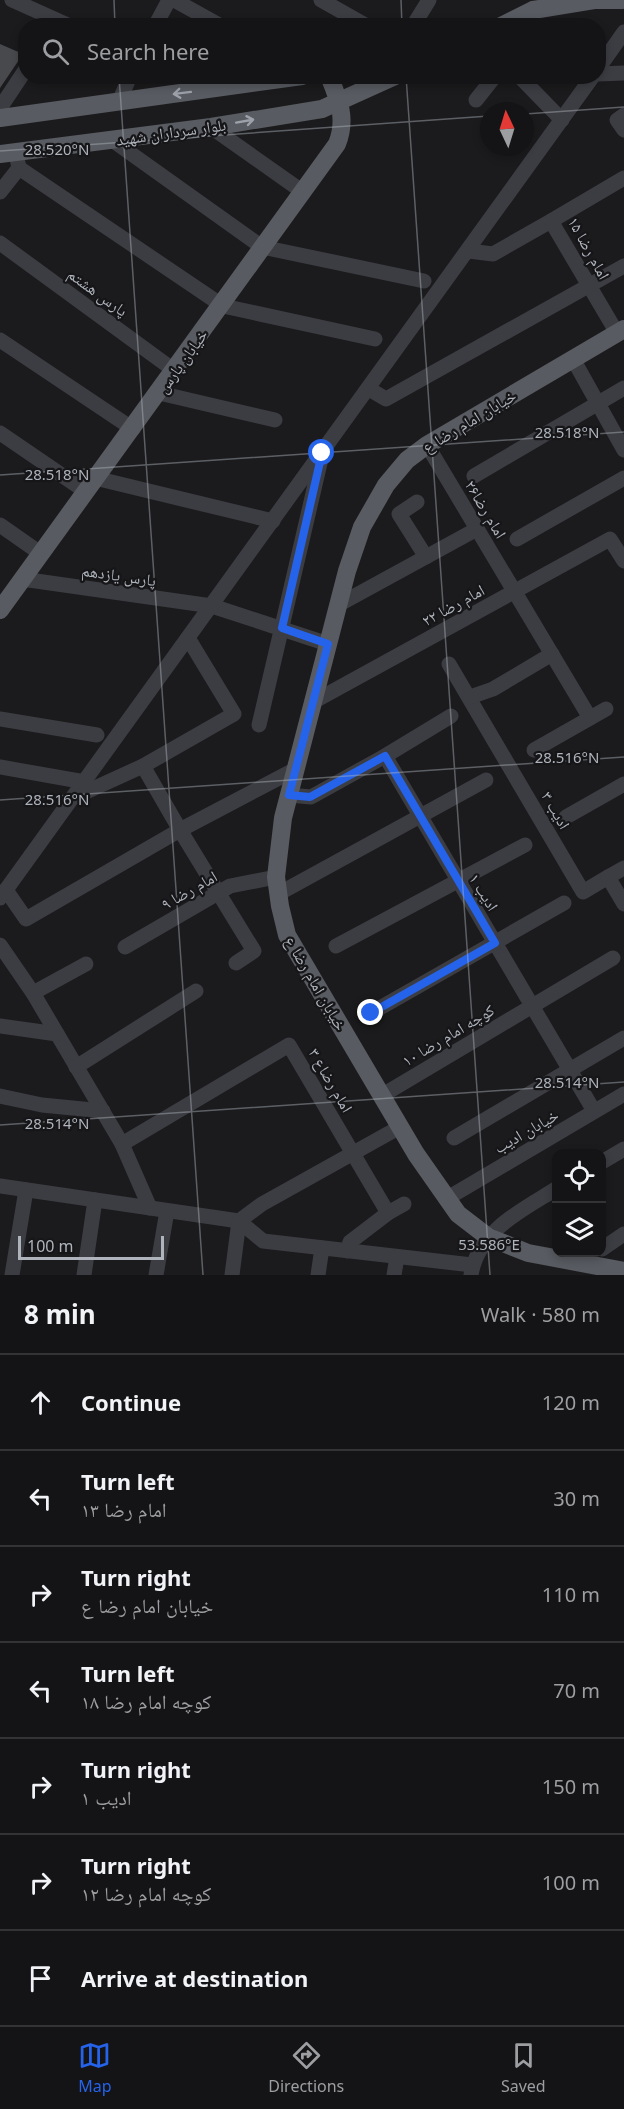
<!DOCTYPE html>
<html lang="en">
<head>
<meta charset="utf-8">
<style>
	body { margin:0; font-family:"Noto Sans","Noto Naskh Arabic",sans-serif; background:#212123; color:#f1f3f6 }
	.controls { position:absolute; right:18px; bottom:18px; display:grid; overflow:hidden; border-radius:12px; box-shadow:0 3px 9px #0003 }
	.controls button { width:54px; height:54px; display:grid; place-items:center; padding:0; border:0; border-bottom:2px solid #333335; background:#141416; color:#f1f3f6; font:30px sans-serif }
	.compass { position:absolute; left:480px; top:102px; width:54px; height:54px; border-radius:50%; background:#141416; box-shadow:0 3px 9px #0003; rotate:356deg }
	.scale { position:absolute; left:18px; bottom:15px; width:146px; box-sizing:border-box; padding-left:6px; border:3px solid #aeb3bc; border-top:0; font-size:16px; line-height:21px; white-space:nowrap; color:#aeb3bc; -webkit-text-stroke:4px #161618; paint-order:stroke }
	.stop { position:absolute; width:18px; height:18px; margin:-14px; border:4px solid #2563eb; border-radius:50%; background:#fff }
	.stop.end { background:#2563eb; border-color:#fff; box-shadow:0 2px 6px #0008 }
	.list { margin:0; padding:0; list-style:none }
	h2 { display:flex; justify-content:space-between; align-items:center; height:78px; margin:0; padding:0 24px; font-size:26px }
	h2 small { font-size:20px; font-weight:400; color:#9d9ea1 }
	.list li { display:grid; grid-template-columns:39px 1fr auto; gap:18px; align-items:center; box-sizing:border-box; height:96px; padding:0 24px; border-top:2px solid #333335 }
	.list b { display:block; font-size:22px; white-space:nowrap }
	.list p { margin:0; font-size:20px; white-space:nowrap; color:#9d9ea1 }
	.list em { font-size:20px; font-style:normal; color:#9d9ea1 }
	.icon { flex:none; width:33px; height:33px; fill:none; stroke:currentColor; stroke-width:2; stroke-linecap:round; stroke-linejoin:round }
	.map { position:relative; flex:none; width:624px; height:1275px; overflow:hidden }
	.search { position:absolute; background:#141416; box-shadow:0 3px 9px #0003; left:18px; right:18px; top:18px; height:66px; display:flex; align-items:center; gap:15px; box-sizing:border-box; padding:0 21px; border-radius:24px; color:#9d9ea1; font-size:22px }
	.sheet { height:750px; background:#141416 }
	nav { display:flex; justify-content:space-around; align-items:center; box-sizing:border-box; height:84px; border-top:2px solid #333335; background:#141416; font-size:16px; color:#9d9ea1 }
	nav a { display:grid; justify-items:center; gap:3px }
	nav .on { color:#2563eb }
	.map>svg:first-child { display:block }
</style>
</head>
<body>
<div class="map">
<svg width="624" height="1275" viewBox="0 0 624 1275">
	<rect width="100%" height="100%" fill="#1b1b1d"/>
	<!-- building -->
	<polygon fill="#48494d" points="0,44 23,54 0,88"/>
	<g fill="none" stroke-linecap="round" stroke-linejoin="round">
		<!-- minor -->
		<g stroke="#3c3d42" stroke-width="15">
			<polyline points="12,0 70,26"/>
			<polyline points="174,0 221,26"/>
			<polyline points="321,0 367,26"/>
			<polyline points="155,26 169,0"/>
			<polyline points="413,26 429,0"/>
			<polyline points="598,69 624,32"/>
			<polyline points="598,74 624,73"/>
			<polyline points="519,76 562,120"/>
			<polyline points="476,100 495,76"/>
			<polyline points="119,102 130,76"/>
			<polyline points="0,108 26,69"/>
			<polyline points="624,115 617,120 624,130"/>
			<polyline points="211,127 303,192"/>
			<polyline points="112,140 262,247 424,281"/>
			<polyline points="19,168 223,306 375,339"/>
			<polyline points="0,192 19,168 17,158"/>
			<polyline points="0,243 175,371"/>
			<polyline points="469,251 493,254 551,221"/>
			<polyline points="617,333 551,221 624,178"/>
			<polyline points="0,340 133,429"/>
			<polyline points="573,359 624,450"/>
			<polyline points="369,389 386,399 624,266"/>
			<polyline points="159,393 275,420"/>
			<polyline points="0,433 85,491"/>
			<polyline points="427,445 590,718"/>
			<polyline points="474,476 624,388"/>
			<polyline points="95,478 273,521"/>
			<polyline points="417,502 399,514 426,557"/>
			<polyline points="0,525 40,553"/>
			<polyline points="517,539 624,478"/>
			<polyline points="22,579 212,606 328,644"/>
			<polyline points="338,605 477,529"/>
			<polyline points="188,638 234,714 143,766 180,830 296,769"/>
			<polyline points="449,664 583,892 608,877 624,904"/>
			<polyline points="470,697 493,689 552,654"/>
			<polyline points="313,702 610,539 624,561"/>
			<polyline points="451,716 385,756 594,1111"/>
			<polyline points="0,719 97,735"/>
			<polyline points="259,725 321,459"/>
			<polyline points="534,750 606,709"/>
			<polyline points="0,767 85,782"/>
			<polyline points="289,795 311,797 385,756"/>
			<polyline points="75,797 143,766"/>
			<polyline points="566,817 624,784"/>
			<polyline points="608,877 624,868"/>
			<polyline points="6,890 26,919 180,830 254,951 236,963"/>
			<polyline points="278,894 486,780"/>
			<polyline points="0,898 593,76"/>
			<polyline points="0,945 33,993 122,1144 150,1208"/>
			<polyline points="336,946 525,845"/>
			<polyline points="125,947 230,886 276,877"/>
			<polyline points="33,993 86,964"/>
			<polyline points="371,1013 564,903"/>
			<polyline points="0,1026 57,1034"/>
			<polyline points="76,1067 196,991"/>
			<polyline points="0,1096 42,1105 103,1111"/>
			<polyline points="381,1096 613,958"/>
			<polyline points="454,1138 624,1038"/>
			<polyline points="122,1144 289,1045 388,1213 350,1242 347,1251"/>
			<polyline points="602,1162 624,1149"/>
			<polyline points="0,1186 239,1221 263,1241 472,1265"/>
			<polyline points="446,1199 624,1094"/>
			<polyline points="388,1213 404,1204"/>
			<polyline points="239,1221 262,1204 400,1127"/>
			<polyline points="602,1249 624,1234"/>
			<polyline points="12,1275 26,1190"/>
			<polyline points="84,1275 95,1200"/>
			<polyline points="156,1275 167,1211"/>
			<polyline points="232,1275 239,1221"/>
			<polyline points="318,1275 322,1248"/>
			<polyline points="394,1275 397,1257"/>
			<path d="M471,1275c7,-44 51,-65 85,-86"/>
		</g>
		<!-- major -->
		<g stroke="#585b61" stroke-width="18">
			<polyline points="501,26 533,10 594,0 622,0"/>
			<polyline points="0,118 302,76"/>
			<polyline points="0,154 211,127 322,109 395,76"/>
			<polyline points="624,329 427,445 407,460 386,485 362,527 347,571 283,818 276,877 280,906 287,935 416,1154 458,1214 488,1237 528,1253 624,1271"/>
			<path d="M0,610l337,-466c10,-25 2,-44 -8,-68"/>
		</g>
	</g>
	<!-- one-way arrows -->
	<defs><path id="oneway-shaft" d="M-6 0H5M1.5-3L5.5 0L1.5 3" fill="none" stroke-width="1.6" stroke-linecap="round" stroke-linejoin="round" transform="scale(1.5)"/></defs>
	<g stroke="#9da1aa">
		<use href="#oneway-shaft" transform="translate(182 93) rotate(173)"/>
		<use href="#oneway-shaft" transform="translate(245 121) rotate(-10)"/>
	</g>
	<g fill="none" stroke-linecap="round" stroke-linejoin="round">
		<!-- route -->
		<polyline stroke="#2563eb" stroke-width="8" points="322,453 282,628 328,644 289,795 310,797 385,756 495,943 371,1013"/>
	</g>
	<!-- ticks -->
	<path fill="none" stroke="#aeb3bc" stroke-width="1.5" stroke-opacity="0.45" d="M114,0l1,26M401,0l1,26M119,76l84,1199M406,76l84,1199M525,114l99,-7M0,151l489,-35M0,475l624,-43M0,800l624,-43M0,1125l624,-43"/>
	<g text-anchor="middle" stroke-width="4.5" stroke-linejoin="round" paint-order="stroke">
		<!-- street labels -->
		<g font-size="16" fill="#aeb3bc" stroke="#161618">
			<text transform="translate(171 132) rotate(-8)" y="6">بلوار سرداران شهید</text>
			<text transform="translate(589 248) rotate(61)" y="6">۱۵ امام رضا</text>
			<text transform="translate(98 292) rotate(36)" y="6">پارس‌‌ هشتم</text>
			<text transform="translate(182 361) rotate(-54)" y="6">خیابان پارس</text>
			<text transform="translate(469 421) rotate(-31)" y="6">خیابان امام رضا ع</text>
			<text transform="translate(486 509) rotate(59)" y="6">امام رضا۲۶</text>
			<text transform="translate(119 575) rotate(8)" y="6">پارس‌‌ یازدهم</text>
			<text transform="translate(453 605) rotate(-29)" y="6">امام رضا ۲۲</text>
			<text transform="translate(556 810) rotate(60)" y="6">ادیب ۳</text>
			<text transform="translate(189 890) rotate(-30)" y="6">امام رضا ۹</text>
			<text transform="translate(484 892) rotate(58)" y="6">ادیب ۱</text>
			<text transform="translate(316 983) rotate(60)" y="6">خیابان امام رضا ع</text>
			<text transform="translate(448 1035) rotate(-31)" y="6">کوچه امام رضا ۱۰</text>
			<text transform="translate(331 1080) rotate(60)" y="6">امام رضا‌ع ۳</text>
			<text transform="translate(526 1131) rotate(-30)" y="6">خیابان ادیب</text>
		</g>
	</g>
	<g font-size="15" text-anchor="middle" fill="#aeb3bc" stroke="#161618" stroke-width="4.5" stroke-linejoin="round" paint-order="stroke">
		<text x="57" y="155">28.520°N</text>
		<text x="567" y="438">28.518°N</text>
		<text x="57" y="480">28.518°N</text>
		<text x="567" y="763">28.516°N</text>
		<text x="57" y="805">28.516°N</text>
		<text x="567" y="1088">28.514°N</text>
		<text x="57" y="1129">28.514°N</text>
		<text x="489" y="1250">53.586°E</text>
	</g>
</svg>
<div class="controls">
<button><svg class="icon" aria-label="locate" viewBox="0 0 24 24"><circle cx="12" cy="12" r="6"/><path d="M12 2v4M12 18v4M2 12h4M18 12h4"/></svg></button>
<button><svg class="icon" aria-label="layers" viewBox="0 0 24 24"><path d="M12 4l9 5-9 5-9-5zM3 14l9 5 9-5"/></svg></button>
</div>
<svg class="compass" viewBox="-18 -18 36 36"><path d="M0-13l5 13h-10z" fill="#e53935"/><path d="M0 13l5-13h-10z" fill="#9d9ea1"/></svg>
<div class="scale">100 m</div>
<div class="stop" style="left:322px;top:453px"></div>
<div class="stop end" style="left:371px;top:1013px"></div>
<div class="search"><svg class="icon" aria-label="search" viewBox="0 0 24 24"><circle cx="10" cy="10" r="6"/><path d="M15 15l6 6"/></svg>Search here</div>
</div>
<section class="sheet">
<h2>8 min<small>Walk · 580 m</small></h2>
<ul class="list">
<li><svg class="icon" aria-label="ahead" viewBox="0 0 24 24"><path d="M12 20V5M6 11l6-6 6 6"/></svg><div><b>Continue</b></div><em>120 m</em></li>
<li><svg class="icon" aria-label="left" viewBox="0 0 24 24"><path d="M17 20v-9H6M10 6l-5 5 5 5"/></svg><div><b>Turn left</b><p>امام رضا ۱۳</p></div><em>30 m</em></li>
<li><svg class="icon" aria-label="right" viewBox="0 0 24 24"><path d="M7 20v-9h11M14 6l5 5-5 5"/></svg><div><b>Turn right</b><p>خیابان امام رضا ع</p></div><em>110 m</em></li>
<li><svg class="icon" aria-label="left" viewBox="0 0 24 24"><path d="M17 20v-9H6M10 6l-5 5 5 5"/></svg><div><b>Turn left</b><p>کوچه امام رضا ۱۸</p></div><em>70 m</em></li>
<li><svg class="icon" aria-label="right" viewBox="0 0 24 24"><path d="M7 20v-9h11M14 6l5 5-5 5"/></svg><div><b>Turn right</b><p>ادیب ۱</p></div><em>150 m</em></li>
<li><svg class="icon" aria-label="right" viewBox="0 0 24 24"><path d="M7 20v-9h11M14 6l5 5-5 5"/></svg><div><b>Turn right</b><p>کوچه امام رضا ۱۲</p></div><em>100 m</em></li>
<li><svg class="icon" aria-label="arrive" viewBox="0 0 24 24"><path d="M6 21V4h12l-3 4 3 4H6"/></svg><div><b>Arrive at destination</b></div></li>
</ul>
</section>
<nav>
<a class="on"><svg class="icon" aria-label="map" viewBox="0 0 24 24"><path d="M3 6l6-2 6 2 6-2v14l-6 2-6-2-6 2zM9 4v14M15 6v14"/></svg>Map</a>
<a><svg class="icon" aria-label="directions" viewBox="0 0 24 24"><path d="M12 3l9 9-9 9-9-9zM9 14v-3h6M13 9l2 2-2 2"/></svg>Directions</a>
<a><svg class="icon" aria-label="saved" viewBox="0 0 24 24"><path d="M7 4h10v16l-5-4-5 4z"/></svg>Saved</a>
</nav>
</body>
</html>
